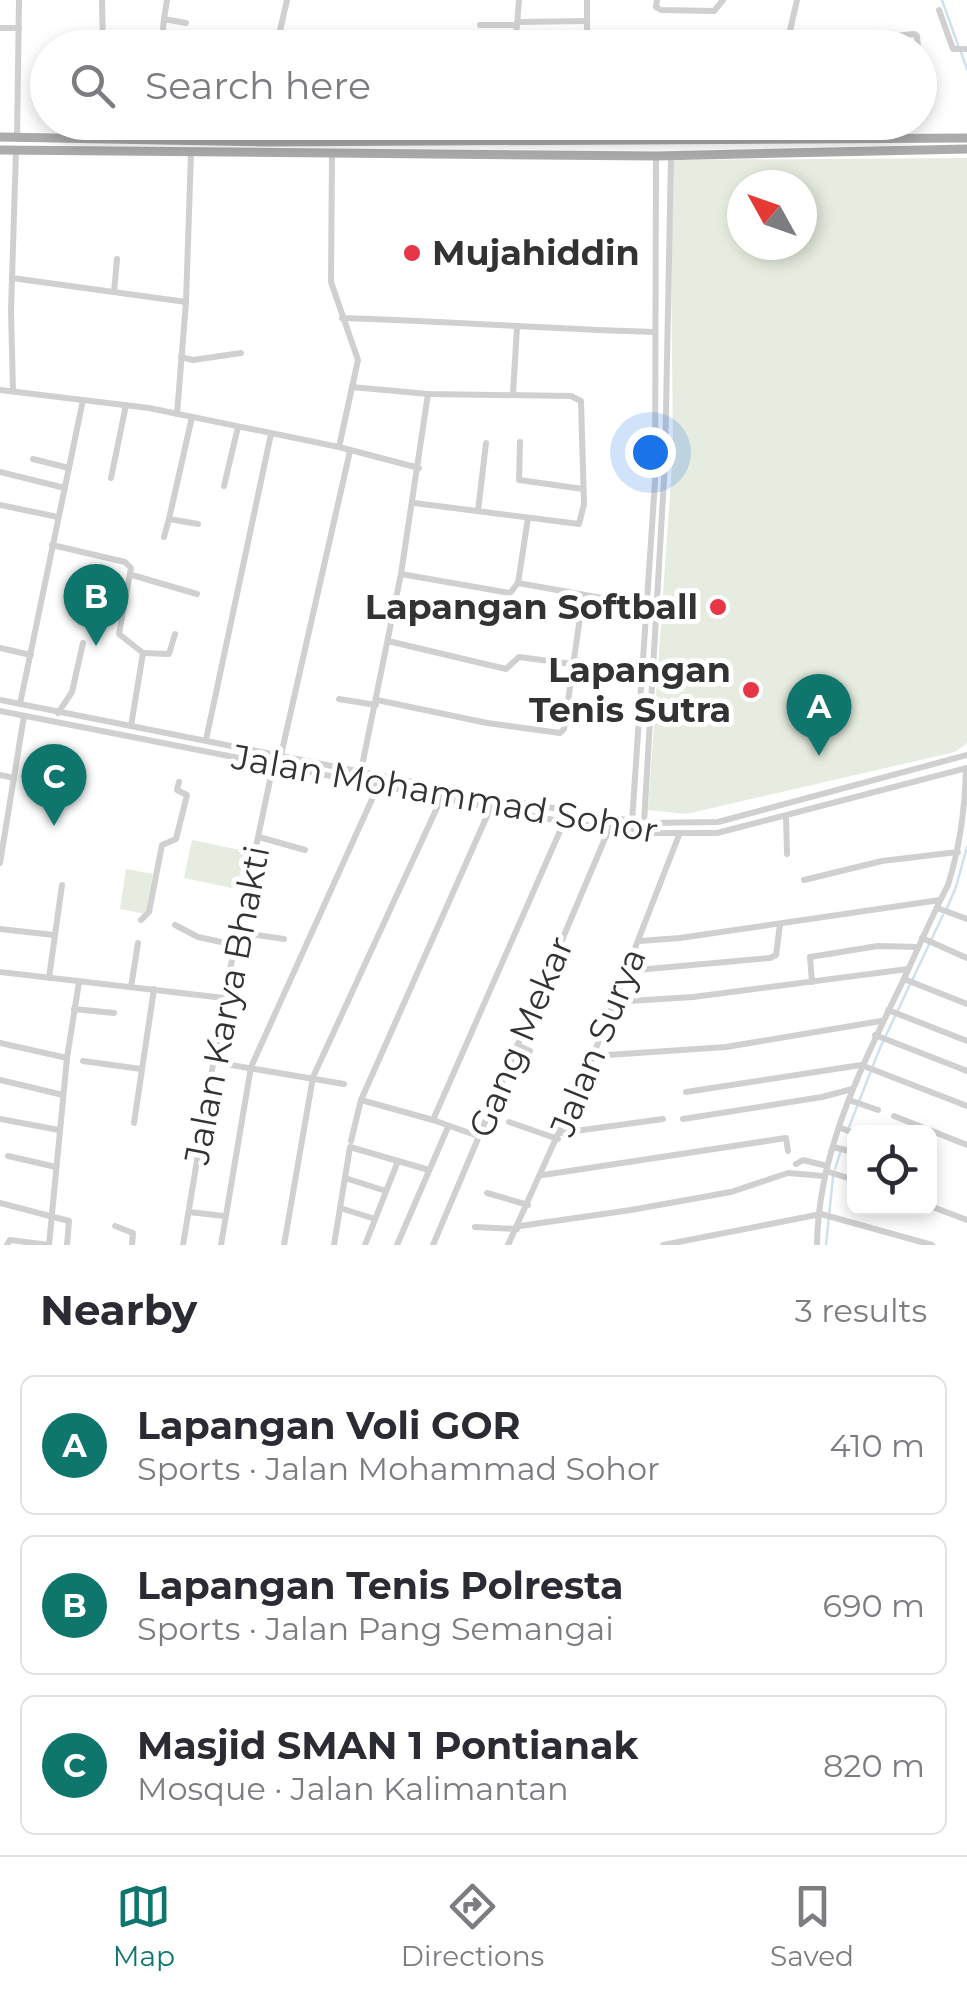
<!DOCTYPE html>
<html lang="en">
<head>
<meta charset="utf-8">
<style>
	body { margin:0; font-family:Montserrat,sans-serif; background:#f2f2f3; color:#2b2b33 }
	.controls { position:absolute; right:30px; bottom:30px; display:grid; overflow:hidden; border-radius:15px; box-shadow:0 5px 15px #0003 }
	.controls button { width:90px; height:90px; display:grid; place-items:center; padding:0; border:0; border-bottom:2px solid #e1e1e2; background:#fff; color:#2b2b33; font:50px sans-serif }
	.compass { position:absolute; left:727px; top:170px; width:90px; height:90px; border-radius:50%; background:#fff; box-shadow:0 5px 15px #0003; rotate:310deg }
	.you { position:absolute; left:650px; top:452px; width:35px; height:35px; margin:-25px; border:8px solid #fff; border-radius:50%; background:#1a73e8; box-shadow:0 0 0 15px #1a73e833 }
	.badge { display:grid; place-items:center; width:65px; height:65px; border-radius:50%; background:#0f766e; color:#fff; font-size:32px; font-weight:700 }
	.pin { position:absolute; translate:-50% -82px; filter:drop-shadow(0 2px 5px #0008) }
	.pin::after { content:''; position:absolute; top:52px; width:35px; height:30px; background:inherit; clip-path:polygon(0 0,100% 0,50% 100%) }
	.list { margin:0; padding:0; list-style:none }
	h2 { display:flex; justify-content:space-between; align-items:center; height:130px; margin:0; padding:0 40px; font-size:42px }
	h2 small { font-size:32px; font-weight:400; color:#7c7c81 }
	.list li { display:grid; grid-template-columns:65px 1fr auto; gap:30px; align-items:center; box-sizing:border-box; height:140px; margin:0 20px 20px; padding:0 20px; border:2px solid #e1e1e2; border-radius:15px }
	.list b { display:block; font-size:38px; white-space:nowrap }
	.list p { margin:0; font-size:32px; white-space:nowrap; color:#7c7c81 }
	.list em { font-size:32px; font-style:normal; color:#7c7c81 }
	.icon { flex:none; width:55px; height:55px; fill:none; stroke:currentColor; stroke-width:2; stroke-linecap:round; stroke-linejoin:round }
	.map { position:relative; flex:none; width:967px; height:1245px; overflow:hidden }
	.search { position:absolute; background:#fff; box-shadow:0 5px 15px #0003; left:30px; right:30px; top:30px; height:110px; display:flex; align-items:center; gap:25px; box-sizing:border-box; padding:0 35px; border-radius:55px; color:#7c7c81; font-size:38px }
	.sheet { height:610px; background:#fff }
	nav { display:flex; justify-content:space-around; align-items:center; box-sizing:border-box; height:140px; border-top:2px solid #e1e1e2; background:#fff; font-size:28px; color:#7c7c81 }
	nav a { display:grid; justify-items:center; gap:5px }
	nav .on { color:#0f766e }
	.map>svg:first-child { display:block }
</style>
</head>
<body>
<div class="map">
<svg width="967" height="1245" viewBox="0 0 967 1245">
	<rect width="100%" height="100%" fill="#fff"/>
	<!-- green -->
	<g fill="#e6ecdf" fill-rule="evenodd">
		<path d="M967,158v585l-12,9 -269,62 -38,-4 25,-359 -3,-291zM742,185h60v60h-60z"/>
		<polygon points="192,840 245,851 237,889 184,878"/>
		<polygon points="126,869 153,874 146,914 120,909"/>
	</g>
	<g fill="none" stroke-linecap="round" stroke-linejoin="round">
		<!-- stream -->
		<g stroke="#cee2ee" stroke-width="2.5">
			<polyline points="942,0 958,45"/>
			<polyline points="961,52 967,69"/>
			<polyline points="947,908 956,887 967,847"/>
			<polyline points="849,1127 880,1048 943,915"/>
			<polyline points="835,1169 840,1153"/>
			<polyline points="826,1245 833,1177"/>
		</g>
		<!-- minor -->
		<g stroke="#d0d0d0" stroke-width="6">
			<polyline points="102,0 103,48"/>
			<polyline points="657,0 656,7 661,10 714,11 723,0"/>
			<polyline points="939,10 953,49 967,49"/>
			<polyline points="164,19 167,0"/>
			<polyline points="518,22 587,21"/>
			<polyline points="480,25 517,25"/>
			<polyline points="0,28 19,28"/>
			<polyline points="161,48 164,19 186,23"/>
			<polyline points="276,48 287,0"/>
			<polyline points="337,48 339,37"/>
			<polyline points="515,48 519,0"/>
			<polyline points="587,48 587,0"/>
			<polyline points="786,48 797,0"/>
			<polyline points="881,48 884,37 914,34 917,36 918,48"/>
			<polyline points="588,122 588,139"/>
			<polyline points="651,122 651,139"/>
			<polyline points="786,122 786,139"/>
			<polyline points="869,122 869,138"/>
			<polyline points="17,137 19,0"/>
			<polyline points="704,139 704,122"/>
			<polyline points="86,140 87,122"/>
			<polyline points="142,140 142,122"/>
			<polyline points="534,140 535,122"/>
			<polyline points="493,141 495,122"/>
			<polyline points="268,142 269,122"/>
			<polyline points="329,142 330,122"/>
			<polyline points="332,154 331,282 358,360 339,447"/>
			<polyline points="12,278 186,302"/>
			<polyline points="114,292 117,259"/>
			<path d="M342,318c104,3 208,11 312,14"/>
			<polyline points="181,357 193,360 241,353"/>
			<polyline points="352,387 428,394 571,396 581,401 584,504 579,524 414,503"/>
			<polyline points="0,390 149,408 339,447 419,468"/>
			<polyline points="13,391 11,311 16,150"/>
			<polyline points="513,394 517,327"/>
			<polyline points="177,414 186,302 191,153"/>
			<polyline points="192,417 169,519 198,524"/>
			<polyline points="520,442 519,480 583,489"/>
			<polyline points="33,459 69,468"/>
			<polyline points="0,472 65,488"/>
			<polyline points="111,478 126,405"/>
			<polyline points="224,486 238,427"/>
			<polyline points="0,505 58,517"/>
			<polyline points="478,511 486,443"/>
			<polyline points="164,537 169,519"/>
			<polyline points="52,545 125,562 131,568 119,634 143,653 131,726"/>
			<polyline points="401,574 510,593 518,583 528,518"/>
			<polyline points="132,575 197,594"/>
			<polyline points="518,583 647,606"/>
			<polyline points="388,641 506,669 519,657 572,664"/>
			<polyline points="0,648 31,655"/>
			<polyline points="143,653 169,654 175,634"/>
			<polyline points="339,699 376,705"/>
			<polyline points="0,700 493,798 644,823 718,822 967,755"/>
			<polyline points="377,700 487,723 560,733 564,729 583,596"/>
			<polyline points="20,704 83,400"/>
			<polyline points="0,711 564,822 647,833 717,833 967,768"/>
			<polyline points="58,713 72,692 83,643"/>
			<polyline points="206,740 271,434"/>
			<polyline points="281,755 350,451"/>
			<polyline points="361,771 401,574 428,394"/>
			<polyline points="0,775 14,778"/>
			<polyline points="786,816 787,854"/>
			<polyline points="632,822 655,482 656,156"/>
			<polyline points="644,823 665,462 671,156"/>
			<polyline points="259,837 305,850"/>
			<polyline points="0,863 24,716"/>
			<polyline points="804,880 882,861 958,852"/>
			<polyline points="937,908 967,919"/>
			<polyline points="141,920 149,912 162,845 176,839 187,795 177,790 179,782"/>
			<polyline points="175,925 198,937 235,945"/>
			<polyline points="0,929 54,935"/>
			<polyline points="238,932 284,939"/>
			<polyline points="922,938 967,958"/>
			<polyline points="640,941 680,938 940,900"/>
			<polyline points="626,971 770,958 776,955 780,924"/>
			<polyline points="0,972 224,998"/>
			<polyline points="49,978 62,885"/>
			<polyline points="904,979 967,1004"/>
			<polyline points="812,982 810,957 878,946 918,947"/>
			<polyline points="131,987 138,943"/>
			<polyline points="614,1002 693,997 908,969"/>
			<polyline points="74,1009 114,1013"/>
			<polyline points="888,1010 967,1041"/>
			<polyline points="875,1035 967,1071"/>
			<polyline points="0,1043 67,1058"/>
			<polyline points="517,1045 530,1051"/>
			<polyline points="593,1056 726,1047 881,1021"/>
			<polyline points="83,1061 141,1069"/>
			<polyline points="213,1062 344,1084"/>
			<polyline points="0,1080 63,1095"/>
			<polyline points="686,1092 861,1065 967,1106"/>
			<polyline points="361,1100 433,1120 478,1136"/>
			<polyline points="849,1100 878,1110"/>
			<polyline points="894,1116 967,1145"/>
			<polyline points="0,1119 59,1130"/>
			<polyline points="683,1119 822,1097 852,1089"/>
			<polyline points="433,1120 564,822"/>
			<polyline points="509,1122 558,1139"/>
			<polyline points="134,1123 154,989"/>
			<polyline points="839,1127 853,1133 854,1143"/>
			<polyline points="561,1133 663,1119"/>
			<polyline points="351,1141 361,1100 491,807"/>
			<polyline points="833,1147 849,1151 854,1144"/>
			<polyline points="8,1156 56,1167"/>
			<polyline points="796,1164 803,1160 827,1166"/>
			<polyline points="826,1171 854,1180"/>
			<polyline points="543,1175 786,1138 788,1151"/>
			<polyline points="345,1178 386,1191"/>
			<polyline points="487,1193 528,1205"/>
			<polyline points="0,1203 69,1221 67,1245"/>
			<polyline points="930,1206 967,1220"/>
			<polyline points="340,1208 372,1218"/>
			<polyline points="189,1212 224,1216"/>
			<polyline points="115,1226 133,1233 132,1245"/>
			<polyline points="520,1226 631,1210 731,1192 788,1173 824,1176"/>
			<polyline points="475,1227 517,1229"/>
			<polyline points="7,1245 10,1240 49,1245"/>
			<polyline points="49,1245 67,1058 79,982"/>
			<polyline points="183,1245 224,998 273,766"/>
			<polyline points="221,1245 251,1067 378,786"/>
			<polyline points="284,1245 313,1077 442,797"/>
			<polyline points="334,1245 350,1147 429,1170"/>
			<polyline points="365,1245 398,1161"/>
			<polyline points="397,1245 448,1127"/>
			<polyline points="433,1245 609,829"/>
			<polyline points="508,1245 593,1056 679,835"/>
			<polyline points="663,1245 821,1214 932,1245"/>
			<path d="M817,1245c1,-94 45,-179 85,-262 15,-32 29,-65 46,-98 12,-38 17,-76 18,-117"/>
		</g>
		<!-- major -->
		<g stroke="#ababab" stroke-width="9">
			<polyline points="0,137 268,142 967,138"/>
			<polyline points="0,150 656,156 967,149"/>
		</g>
	</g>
	<!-- markers -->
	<g fill="#e73747" stroke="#fff" stroke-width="4">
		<circle cx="412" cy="253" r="10"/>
		<circle cx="718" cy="607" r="10"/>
		<circle cx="751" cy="690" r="10"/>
	</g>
	<g text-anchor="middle" stroke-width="10" stroke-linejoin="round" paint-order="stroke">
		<!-- poi labels -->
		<g font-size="35" font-weight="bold" fill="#333" stroke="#fff" text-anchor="end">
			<text x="432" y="265" text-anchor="start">Mujahiddin</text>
			<text x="698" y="619">Lapangan Softball</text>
			<text x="731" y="682">Lapangan<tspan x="731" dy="40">Tenis Sutra</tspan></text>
		</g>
		<!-- street labels -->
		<g font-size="35" fill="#333" stroke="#fff">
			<text transform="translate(445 794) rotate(10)" y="12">Jalan Mohammad Sohor</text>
			<text transform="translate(227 1005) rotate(-79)" y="12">Jalan Karya Bhakti</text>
			<text transform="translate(521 1037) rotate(-67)" y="12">Gang Mekar</text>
			<text transform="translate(598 1042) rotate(-68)" y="12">Jalan Surya</text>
		</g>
	</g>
</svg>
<div class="controls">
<button><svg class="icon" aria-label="locate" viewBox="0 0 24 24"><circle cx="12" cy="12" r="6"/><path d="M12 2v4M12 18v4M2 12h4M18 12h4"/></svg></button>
</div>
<svg class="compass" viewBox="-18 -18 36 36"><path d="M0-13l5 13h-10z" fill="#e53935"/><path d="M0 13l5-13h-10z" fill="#7c7c81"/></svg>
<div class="you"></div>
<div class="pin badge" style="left:819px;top:756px">A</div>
<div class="pin badge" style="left:96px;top:646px">B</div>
<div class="pin badge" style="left:54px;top:826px">C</div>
<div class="search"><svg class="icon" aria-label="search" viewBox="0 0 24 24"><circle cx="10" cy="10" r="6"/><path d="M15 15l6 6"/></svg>Search here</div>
</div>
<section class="sheet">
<h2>Nearby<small>3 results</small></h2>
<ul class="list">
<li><span class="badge">A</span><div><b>Lapangan Voli GOR</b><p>Sports · Jalan Mohammad Sohor</p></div><em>410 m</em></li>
<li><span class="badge">B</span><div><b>Lapangan Tenis Polresta</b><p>Sports · Jalan Pang Semangai</p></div><em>690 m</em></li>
<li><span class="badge">C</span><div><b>Masjid SMAN 1 Pontianak</b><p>Mosque · Jalan Kalimantan</p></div><em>820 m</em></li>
</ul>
</section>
<nav>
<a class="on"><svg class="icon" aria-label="map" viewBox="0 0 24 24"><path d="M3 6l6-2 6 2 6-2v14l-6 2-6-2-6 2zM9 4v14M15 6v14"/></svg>Map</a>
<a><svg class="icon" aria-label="directions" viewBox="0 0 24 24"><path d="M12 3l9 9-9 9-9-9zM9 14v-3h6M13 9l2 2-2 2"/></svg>Directions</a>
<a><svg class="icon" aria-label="saved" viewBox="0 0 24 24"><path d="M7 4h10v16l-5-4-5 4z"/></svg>Saved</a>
</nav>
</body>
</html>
